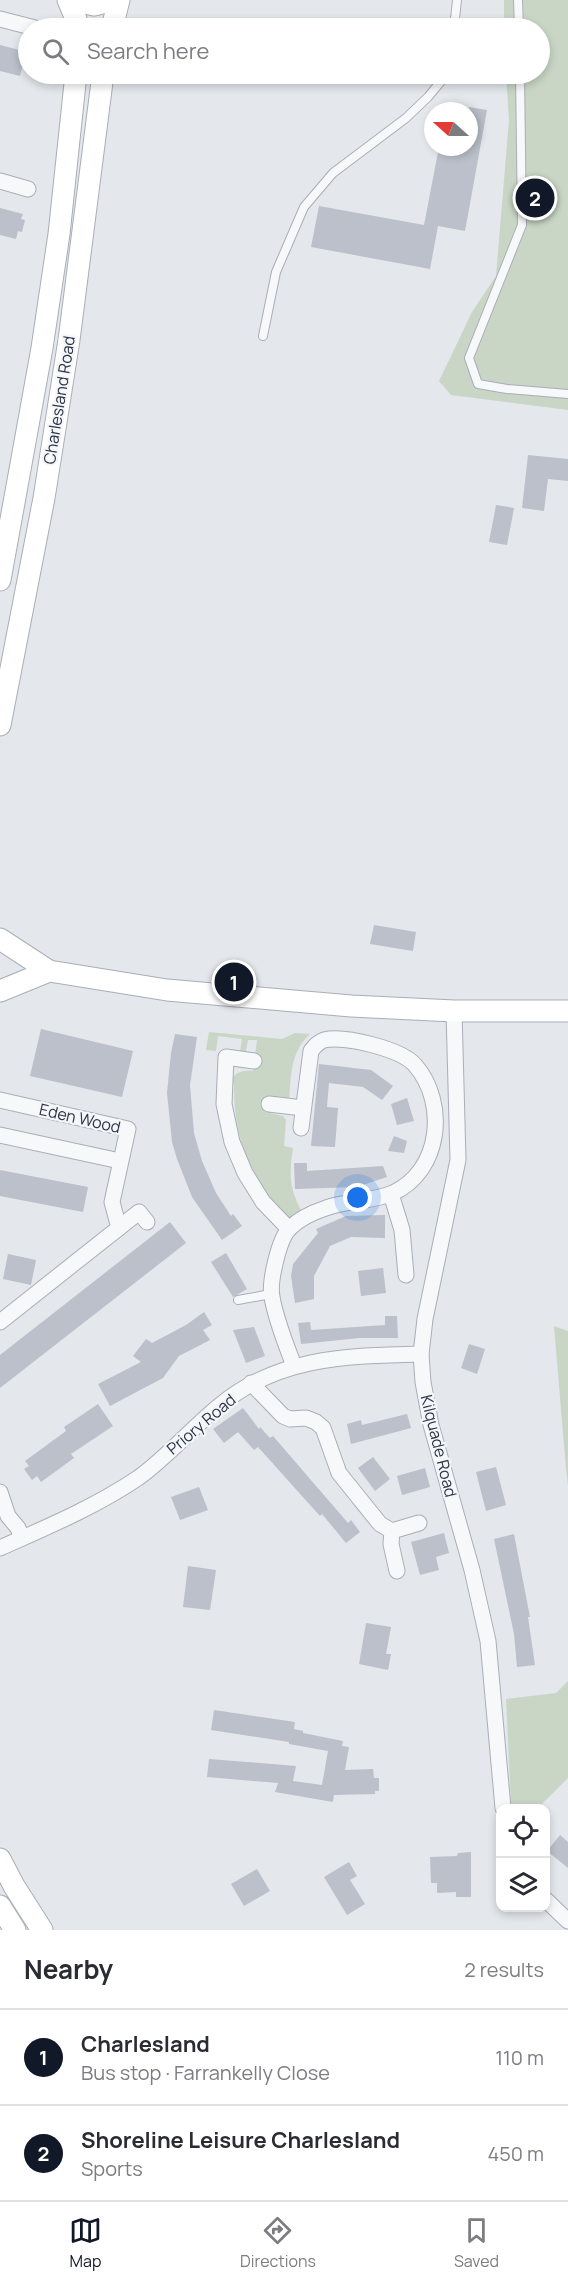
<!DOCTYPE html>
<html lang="en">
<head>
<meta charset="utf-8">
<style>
	body { margin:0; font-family:Manrope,sans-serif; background:#f7f7f7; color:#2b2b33 }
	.controls { position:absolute; right:18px; bottom:18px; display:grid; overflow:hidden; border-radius:12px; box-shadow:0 3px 9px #0003 }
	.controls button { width:54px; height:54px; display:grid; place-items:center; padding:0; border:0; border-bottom:2px solid #e1e1e2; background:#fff; color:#2b2b33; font:30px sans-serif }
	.compass { position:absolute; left:424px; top:102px; width:54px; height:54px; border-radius:50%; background:#fff; box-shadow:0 3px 9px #0003; rotate:291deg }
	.you { position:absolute; left:358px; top:1198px; width:21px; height:21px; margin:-15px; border:4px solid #fff; border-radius:50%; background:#1a73e8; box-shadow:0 0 0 9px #1a73e833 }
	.badge { display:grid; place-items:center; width:39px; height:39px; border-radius:50%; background:#111827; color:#fff; font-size:20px; font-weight:700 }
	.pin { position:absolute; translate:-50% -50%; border:3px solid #fff; box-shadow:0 2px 6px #0006 }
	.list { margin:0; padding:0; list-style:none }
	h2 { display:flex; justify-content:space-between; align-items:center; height:78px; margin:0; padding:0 24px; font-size:26px }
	h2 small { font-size:20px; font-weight:400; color:#7c7c81 }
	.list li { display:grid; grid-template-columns:39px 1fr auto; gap:18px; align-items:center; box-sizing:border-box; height:96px; padding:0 24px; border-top:2px solid #e1e1e2 }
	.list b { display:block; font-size:22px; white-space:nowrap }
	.list p { margin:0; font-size:20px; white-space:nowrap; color:#7c7c81 }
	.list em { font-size:20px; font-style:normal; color:#7c7c81 }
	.icon { flex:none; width:33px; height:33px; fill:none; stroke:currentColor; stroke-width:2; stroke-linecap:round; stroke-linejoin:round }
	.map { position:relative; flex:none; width:568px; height:1930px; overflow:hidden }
	.search { position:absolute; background:#fff; box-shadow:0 3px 9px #0003; left:18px; right:18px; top:18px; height:66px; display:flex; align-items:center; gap:15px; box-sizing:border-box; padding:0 21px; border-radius:33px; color:#7c7c81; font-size:22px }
	.sheet { height:270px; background:#fff }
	nav { display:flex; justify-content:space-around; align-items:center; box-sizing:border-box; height:84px; border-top:2px solid #e1e1e2; background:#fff; font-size:16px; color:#7c7c81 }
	nav a { display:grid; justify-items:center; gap:3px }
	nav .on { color:#111827 }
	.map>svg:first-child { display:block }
</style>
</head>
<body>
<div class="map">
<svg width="568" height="1930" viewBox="0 0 568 1930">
	<rect width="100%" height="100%" fill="#e4e7ec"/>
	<!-- green -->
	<g fill="#c9d6c5">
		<polygon points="504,0 568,0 568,410 451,395 439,381 472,312 496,276 509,120 506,74 540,74 540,28 504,28"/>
		<path d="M209,1032l73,7 13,-6 15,1c-20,18 -19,43 -21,68l-17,-2 -2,13 13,3 3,4 -2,26 9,2c-4,28 -4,39 9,64l-11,5 -8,1c-33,-49 -49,-73 -49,-134l-5,-1c6,-11 12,-13 24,-12l4,-31h-9l-3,16 -5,-4 2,-13 -24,-3 -2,15 -10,-1z"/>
		<polygon points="554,1326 568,1331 568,1485 566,1469"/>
		<polygon points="568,1681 568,1778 538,1808 514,1808 511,1803 506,1699 556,1693"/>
	</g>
	<!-- building -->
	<g fill="#bbc0ca">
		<polygon points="0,45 27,52 28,61 26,69 22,68 20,76 0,71"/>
		<polygon points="469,107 487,110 465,231 438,226 430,269 311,247 319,206 424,225 439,147 469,147"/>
		<polygon points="0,208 23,214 21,219 25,220 22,232 18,231 16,239 0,235"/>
		<polygon points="528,455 568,459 568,481 548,479 544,511 522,508"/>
		<polygon points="496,505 514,508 507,545 489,542"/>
		<polygon points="374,925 416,932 413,951 370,944"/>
		<polygon points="41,1029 133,1051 122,1097 30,1076"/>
		<polygon points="175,1034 197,1037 190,1085 194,1133 202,1161 216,1193 231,1216 233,1214 242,1226 222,1240 192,1197 177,1159 172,1142 167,1093 171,1053"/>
		<polygon points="319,1064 371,1070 393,1086 382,1100 363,1087 329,1083 327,1107 338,1108 335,1147 311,1146"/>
		<polygon points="407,1098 414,1121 397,1125 391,1104"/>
		<polygon points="394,1136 407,1141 404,1153 388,1151"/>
		<polygon points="294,1163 307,1163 307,1171 383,1166 387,1177 357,1187 295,1189"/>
		<polygon points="0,1170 88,1187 83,1212 0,1196"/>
		<polygon points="385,1215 385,1238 351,1237 330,1246 314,1276 314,1299 295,1303 291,1276 293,1264 318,1233 316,1229 346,1216"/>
		<polygon points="170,1222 186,1243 0,1388 0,1355"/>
		<polygon points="226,1253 247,1289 233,1297 211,1262"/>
		<polygon points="8,1254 36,1260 31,1285 3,1279"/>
		<polygon points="383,1268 386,1293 361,1296 358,1271"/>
		<polygon points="204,1312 212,1325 203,1330 210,1340 179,1356 163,1378 110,1406 98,1384 141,1362 133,1356 146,1339 152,1343 186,1325"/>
		<polygon points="385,1316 397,1316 398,1338 360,1338 301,1344 298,1323 310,1322 311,1330 385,1325"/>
		<polygon points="254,1327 265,1356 246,1363 233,1330"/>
		<polygon points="469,1344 485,1349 477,1374 461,1368"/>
		<polygon points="98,1404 113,1426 71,1454 74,1458 41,1482 37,1476 32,1480 24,1469 29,1466 25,1461 66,1431 64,1427"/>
		<polygon points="243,1408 259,1429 260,1427 270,1438 273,1436 348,1523 351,1520 360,1532 346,1543 322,1514 320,1516 258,1447 254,1450 238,1432 224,1443 213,1429"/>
		<polygon points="407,1414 411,1428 351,1444 347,1424 361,1420 362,1425"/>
		<polygon points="373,1457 390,1479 375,1491 358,1468"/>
		<polygon points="496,1467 506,1505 486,1511 476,1472"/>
		<polygon points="425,1468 430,1487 402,1495 397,1476"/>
		<polygon points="199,1487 208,1510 180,1520 171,1497"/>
		<polygon points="444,1533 449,1553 436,1557 439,1570 420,1575 411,1542"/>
		<polygon points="514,1534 530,1617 528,1617 535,1665 517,1667 514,1634 494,1539"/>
		<polygon points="188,1566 216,1570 210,1610 183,1607"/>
		<polygon points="366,1623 391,1627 386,1654 391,1654 388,1670 359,1664"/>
		<polygon points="214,1710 295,1722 294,1729 303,1731 303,1733 343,1741 342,1746 349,1747 345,1770 373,1769 374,1778 379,1778 379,1791 375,1791 375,1794 334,1795 333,1802 275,1792 278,1783 207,1777 209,1759 296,1766 293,1781 322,1785 328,1751 289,1744 289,1742 211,1730"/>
		<polygon points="560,1835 568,1842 568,1868 547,1851"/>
		<polygon points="471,1852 471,1897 456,1897 456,1892 437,1893 437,1883 431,1883 430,1857 457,1856 458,1853"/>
		<polygon points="349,1862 357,1876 350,1880 365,1904 347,1915 324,1877"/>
		<polygon points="257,1869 270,1891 244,1906 231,1884"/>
	</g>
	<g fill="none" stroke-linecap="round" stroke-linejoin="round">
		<!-- service casing -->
		<g stroke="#a9aeb7" stroke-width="10">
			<g id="service">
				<polyline points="518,0 519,28"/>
				<polyline points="454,28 457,0"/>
				<polyline points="520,74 522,225 469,358 478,384 507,389 568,394"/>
				<polyline points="263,336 276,272 304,207 333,173 406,118 428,97 447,74"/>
				<polyline points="238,1300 271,1294"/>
			</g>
		</g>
		<!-- minor casing -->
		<g stroke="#a9aeb7" stroke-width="17">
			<g id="minor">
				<polyline points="0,19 35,28"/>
				<polyline points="0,181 28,189"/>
				<polyline points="454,1011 458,1160 425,1319 421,1354 423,1382 431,1425 472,1570 488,1641 503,1808"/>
				<polyline points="254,1061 226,1057 224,1104 232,1142 245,1173 263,1202 289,1229"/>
				<polyline points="0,1100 128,1129 112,1202 119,1228"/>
				<polyline points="269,1104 303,1108"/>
				<polyline points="0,1135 120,1161"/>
				<polyline points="391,1194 402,1230 406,1275"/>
				<polyline points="0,1322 139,1212 147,1222"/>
				<path d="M294,1366c-8,-22 -18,-45 -22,-69 -3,-15 7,-59 18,-69 9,-9 24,-16 36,-20 21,-8 46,-6 67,-15 48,-22 55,-90 22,-128 -14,-16 -71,-30 -91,-25 -6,2 -9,6 -13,11l-10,77"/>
				<polyline points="251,1383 283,1416 290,1419 306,1418 316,1422 323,1428 339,1473 380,1524 392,1531 391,1544 397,1571"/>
				<polyline points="0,1492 8,1516 18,1528 22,1538"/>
				<polyline points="392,1531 419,1523"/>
				<path d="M0,1548c47,-21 95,-41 138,-70 28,-20 54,-50 81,-72 60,-50 129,-50 202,-52"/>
				<polyline points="546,1900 568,1921"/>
			</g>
		</g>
		<!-- secondary casing -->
		<g stroke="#a9aeb7" stroke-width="23">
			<g id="secondary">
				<polyline points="68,0 76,19 76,28"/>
				<polyline points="73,0 94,5 114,0"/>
				<polyline points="112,28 119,0"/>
				<polyline points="0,580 42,348 59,234 76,74"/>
				<polyline points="0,725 44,498 69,340 103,74"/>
				<polyline points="0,939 49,971 167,990 351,1006 454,1011 568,1011"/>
				<polyline points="0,991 49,971"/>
				<polyline points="0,1859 14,1886 42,1930"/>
				<polyline points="0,1906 15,1930"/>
			</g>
		</g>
		<!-- service -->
		<use href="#service" stroke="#f7f8fa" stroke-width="8"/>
		<!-- minor -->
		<use href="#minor" stroke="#f7f8fa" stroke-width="15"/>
		<!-- secondary -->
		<use href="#secondary" stroke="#fff" stroke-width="21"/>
	</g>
	<g text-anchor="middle" stroke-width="4.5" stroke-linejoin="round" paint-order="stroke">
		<!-- street labels -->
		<g font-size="16" fill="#2b3445" stroke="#f4f6f9">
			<text transform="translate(59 400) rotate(-81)" y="6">Charlesland Road</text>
			<text transform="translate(80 1118) rotate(13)" y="6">Eden Wood</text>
			<text transform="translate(201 1424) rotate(-40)" y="6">Priory Road</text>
			<text transform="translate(439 1446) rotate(76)" y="6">Kilquade Road</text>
		</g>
	</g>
</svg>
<div class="controls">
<button><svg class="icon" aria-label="locate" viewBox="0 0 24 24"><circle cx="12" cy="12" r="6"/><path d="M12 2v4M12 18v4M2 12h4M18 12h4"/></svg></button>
<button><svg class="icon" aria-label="layers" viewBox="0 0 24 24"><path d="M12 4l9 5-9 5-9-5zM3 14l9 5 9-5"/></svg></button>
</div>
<svg class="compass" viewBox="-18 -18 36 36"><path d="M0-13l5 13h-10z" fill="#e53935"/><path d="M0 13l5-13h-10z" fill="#7c7c81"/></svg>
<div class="you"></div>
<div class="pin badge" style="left:234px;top:982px">1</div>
<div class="pin badge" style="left:535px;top:198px">2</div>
<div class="search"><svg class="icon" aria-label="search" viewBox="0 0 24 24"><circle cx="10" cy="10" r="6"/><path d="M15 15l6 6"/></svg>Search here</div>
</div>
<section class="sheet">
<h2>Nearby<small>2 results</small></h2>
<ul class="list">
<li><span class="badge">1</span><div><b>Charlesland</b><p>Bus stop · Farrankelly Close</p></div><em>110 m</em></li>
<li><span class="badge">2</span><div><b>Shoreline Leisure Charlesland</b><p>Sports</p></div><em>450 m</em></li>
</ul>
</section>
<nav>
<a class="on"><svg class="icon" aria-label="map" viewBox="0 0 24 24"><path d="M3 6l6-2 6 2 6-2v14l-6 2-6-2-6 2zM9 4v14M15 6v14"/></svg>Map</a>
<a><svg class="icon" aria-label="directions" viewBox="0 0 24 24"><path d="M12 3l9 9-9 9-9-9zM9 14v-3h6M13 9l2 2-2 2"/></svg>Directions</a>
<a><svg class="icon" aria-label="saved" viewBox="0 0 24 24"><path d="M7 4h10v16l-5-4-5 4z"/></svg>Saved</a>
</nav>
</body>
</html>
